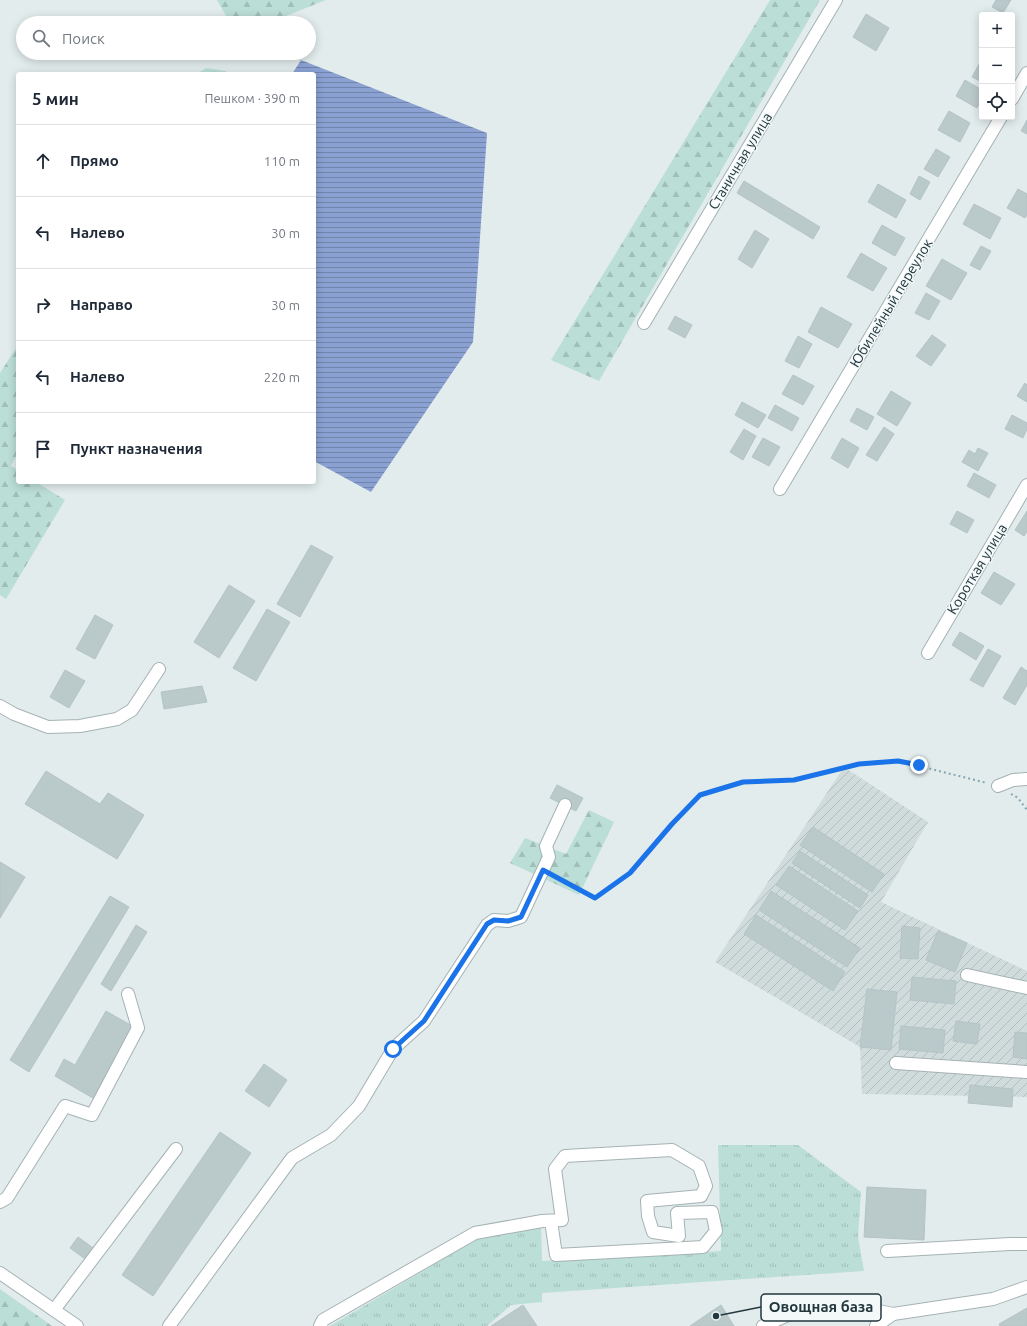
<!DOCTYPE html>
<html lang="ru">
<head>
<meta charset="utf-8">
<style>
	body { margin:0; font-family:Ubuntu,sans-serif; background:#f2f2f3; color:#1f2937 }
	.controls { position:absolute; right:12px; top:12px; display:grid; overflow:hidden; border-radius:4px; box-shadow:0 2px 10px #0003 }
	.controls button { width:36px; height:36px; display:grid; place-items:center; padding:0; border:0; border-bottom:1px solid #e0e1e3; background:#fff; color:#1f2937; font:20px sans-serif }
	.stop { position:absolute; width:12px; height:12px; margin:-9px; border:3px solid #1a73e8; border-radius:50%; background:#fff }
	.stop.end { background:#1a73e8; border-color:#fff; box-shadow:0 1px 4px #0008 }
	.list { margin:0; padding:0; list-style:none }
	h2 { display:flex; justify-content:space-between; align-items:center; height:52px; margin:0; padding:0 16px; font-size:17px }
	h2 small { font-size:13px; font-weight:400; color:#747a83 }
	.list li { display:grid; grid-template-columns:26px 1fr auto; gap:12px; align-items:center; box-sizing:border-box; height:72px; padding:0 16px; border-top:1px solid #e0e1e3 }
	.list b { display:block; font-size:15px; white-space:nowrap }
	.list em { font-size:13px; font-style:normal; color:#747a83 }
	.icon { flex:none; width:22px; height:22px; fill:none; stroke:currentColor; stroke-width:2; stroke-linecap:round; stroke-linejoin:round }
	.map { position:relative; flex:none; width:1027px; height:1326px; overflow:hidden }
	.search { position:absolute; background:#fff; box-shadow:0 2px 10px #0003; left:16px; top:16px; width:300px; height:44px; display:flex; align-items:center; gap:10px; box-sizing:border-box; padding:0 14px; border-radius:22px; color:#747a83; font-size:15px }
	.panel { position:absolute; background:#fff; box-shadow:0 2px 10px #0003; left:16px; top:72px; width:300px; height:412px; border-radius:4px }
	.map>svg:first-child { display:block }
</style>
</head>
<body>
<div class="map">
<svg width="1027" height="1326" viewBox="0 0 1027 1326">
	<defs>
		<pattern id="industrial-furrows" width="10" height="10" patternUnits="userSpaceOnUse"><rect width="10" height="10" fill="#d0dcdc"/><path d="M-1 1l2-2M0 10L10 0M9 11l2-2" fill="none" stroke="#b2bdbe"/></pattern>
		<pattern id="grass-tufts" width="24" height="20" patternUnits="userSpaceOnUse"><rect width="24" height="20" fill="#bbded6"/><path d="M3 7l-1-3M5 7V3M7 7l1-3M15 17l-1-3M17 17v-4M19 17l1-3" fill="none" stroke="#a0bfb9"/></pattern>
		<pattern id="forest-firs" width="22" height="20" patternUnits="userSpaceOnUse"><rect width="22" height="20" fill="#bbded6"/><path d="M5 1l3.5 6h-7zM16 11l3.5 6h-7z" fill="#a0bfb9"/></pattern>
		<pattern id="water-rules" width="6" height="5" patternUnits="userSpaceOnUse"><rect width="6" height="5" fill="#8aa1d2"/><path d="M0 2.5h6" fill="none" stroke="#7084ac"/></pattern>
	</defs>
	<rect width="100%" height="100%" fill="#e2ecec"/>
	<!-- industrial -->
	<polygon fill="url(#industrial-furrows)" points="844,767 928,822 881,902 1027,971 1027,1097 862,1094 860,1047 715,962"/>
	<!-- grass -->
	<polygon fill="url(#grass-tufts)" points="718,1145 798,1145 861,1192 858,1237 864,1271 542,1293 542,1302 511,1305 487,1326 330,1326 479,1238 541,1227 542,1261 721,1251"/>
	<!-- forest -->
	<g fill="url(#forest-firs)">
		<polygon points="217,0 326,0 268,23 230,23"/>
		<polygon points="770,0 820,0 599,381 551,360"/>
		<polygon points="206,68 226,71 226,74 197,74"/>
		<polygon points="18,345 18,452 11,466 18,470 18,482 36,482 65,500 6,599 0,595 0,373"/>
		<polygon points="589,810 614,822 579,895 510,863 525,838 566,854"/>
		<polygon points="0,1289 52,1326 0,1326"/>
	</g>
	<!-- water -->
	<polygon fill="url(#water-rules)" points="301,60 487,133 473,342 371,492 314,461 314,74 292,74"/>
	<!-- building -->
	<g fill="#bac9ca" stroke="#b4c4c6">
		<polygon points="996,0 1011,0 1003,13 992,7"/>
		<polygon points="866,14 889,28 876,51 853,37"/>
		<polygon points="982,59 982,82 972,77"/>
		<polygon points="965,80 982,90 982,99 977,108 956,96"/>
		<polygon points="949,111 970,123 960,142 938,130"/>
		<polygon points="1027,120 1027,134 1021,131"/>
		<polygon points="936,149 950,157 938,177 924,169"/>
		<polygon points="919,176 930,182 920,200 910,194"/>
		<polygon points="744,181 820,227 813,239 737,193"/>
		<polygon points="878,184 906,200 896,218 868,202"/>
		<polygon points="1018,189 1027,194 1027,215 1025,218 1007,208"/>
		<polygon points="974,204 1001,218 990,239 963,224"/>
		<polygon points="882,225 905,238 895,256 872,243"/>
		<polygon points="755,230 769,239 752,268 738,259"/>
		<polygon points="981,246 991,251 980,270 970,265"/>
		<polygon points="861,253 887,268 873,291 847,277"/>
		<polygon points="942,259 967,273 951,300 926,286"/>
		<polygon points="926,293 940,301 929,320 915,313"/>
		<polygon points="821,307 852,324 838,348 808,332"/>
		<polygon points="675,316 692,325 685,338 668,329"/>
		<polygon points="932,335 946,345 931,366 916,356"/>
		<polygon points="798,336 812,344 799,368 785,361"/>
		<polygon points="793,375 814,386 803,405 782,394"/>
		<polygon points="1025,383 1027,385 1027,402 1017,396"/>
		<polygon points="891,391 911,403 897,426 877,414"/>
		<polygon points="742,402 766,415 758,428 735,415"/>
		<polygon points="775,405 799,418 792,431 768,418"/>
		<polygon points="857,408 874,417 867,430 850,421"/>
		<polygon points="1012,415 1027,423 1027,429 1023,438 1005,429"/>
		<polygon points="884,427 894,434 877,461 866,455"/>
		<polygon points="744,429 756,436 743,460 730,452"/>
		<polygon points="763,438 780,447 769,466 752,457"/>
		<polygon points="842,438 859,448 848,468 831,458"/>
		<polygon points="978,448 988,453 978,471 962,462 969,450 975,454"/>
		<polygon points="974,473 996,485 989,498 967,486"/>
		<polygon points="957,511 974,520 967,533 950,524"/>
		<polygon points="1027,511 1027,532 1024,536 1015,530"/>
		<polygon points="311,545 333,557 300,617 277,604"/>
		<polygon points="994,572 1015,584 1001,605 981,593"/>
		<polygon points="229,585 255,601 219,658 194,642"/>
		<polygon points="267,609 290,622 256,681 233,668"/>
		<polygon points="95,615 113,625 95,659 76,649"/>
		<polygon points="960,632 984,646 976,660 952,645"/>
		<polygon points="988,649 1001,656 983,687 970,680"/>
		<polygon points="1021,667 1027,671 1027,685 1015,705 1003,698"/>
		<polygon points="65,670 85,681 69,708 50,697"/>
		<polygon points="202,686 207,702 164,709 161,692"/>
		<polygon points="46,771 100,804 108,793 144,815 117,859 25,804"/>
		<polygon points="557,785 583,798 576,811 550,798"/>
		<polygon points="813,827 884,874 872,892 800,845"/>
		<polygon points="800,851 868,895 860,908 792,863"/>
		<polygon points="0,862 25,877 0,918"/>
		<polygon points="789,866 858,911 845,930 776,885"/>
		<polygon points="771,891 860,948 847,967 759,910"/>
		<polygon points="110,896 129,907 29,1072 10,1060"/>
		<polygon points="756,915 845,972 833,991 744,934"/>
		<polygon points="136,925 147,932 111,991 101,984"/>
		<polygon points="902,926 920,928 918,959 900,958"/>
		<polygon points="938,931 967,943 955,972 926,960"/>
		<polygon points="912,977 956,981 954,1004 910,1000"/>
		<polygon points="867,989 897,992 891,1050 860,1047"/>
		<polygon points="106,1011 134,1027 102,1082 107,1085 98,1101 55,1076 64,1059 75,1065"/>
		<polygon points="956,1021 980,1024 977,1044 953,1041"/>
		<polygon points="901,1026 945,1030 943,1053 899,1049"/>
		<polygon points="1015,1032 1027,1033 1027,1059 1013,1057"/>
		<polygon points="264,1064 287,1080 269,1107 245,1091"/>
		<polygon points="970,1085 1013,1089 1012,1107 968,1103"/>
		<polygon points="220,1132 251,1153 153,1296 122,1275"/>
		<polygon points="867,1187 926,1190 924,1240 864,1237"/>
		<polygon points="78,1237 96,1250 88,1261 70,1248"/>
		<polygon points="523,1305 537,1326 491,1326"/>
		<polygon points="721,1305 734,1326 690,1326"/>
		<polygon points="1027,1308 1027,1326 1000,1326 999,1324"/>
	</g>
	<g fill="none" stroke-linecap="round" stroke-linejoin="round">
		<!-- minor casing -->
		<g stroke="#a5b2b4" stroke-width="14">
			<g id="minor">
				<polyline points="1012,99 1027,73"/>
				<polyline points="644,323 836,0"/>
				<polyline points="780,489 1001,117"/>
				<polyline points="928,653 1027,485"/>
				<polyline points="0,706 14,714 48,727 80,726 117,719 132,710 159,669"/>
				<polyline points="998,786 1013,780 1027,779"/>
				<polyline points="967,975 1027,988"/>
				<polyline points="896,1063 1027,1072"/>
				<polyline points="0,1202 7,1198 65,1106 92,1115 138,1028 128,994"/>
				<polyline points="887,1251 1010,1244 1027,1244"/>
				<polyline points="0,1273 77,1326"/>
				<polyline points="54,1310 176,1149"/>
				<polyline points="169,1326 292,1158 331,1135 359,1106 393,1049 424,1021 487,925 494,920 508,921 521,917 549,857 546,846 565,805"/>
				<polyline points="320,1326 323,1320 475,1233 542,1221 562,1220 555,1169 565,1156 672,1150 699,1166 706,1186 701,1196 647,1201 648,1216 653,1232 679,1236 677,1213 712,1212 716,1231 703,1247 556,1255 551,1221"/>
				<polyline points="763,1326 788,1315 844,1304 893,1314 993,1299 1027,1287"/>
				<polyline points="876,1326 893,1314"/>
			</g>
		</g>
		<!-- path -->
		<g stroke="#82a7b0" stroke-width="2" stroke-dasharray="2 3" stroke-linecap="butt">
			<polyline points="1011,794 1018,798 1027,810"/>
			<polyline points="553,875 595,898 630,873 672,824 700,795 743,782 794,780 859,764 899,761 987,783"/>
		</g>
		<!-- minor -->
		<use href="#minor" stroke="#fff" stroke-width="12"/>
	</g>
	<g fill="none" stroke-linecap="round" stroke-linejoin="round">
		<!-- route -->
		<polyline stroke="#1a73e8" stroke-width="5" points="393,1049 424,1021 487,924 494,920 508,921 521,917 543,870 595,898 630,873 672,824 700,795 743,782 794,780 859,764 898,761 919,765"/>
	</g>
	<g text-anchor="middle" stroke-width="3" stroke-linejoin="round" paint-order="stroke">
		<!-- street labels -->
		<g font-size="14" fill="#22373e" stroke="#f3f9f9">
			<text transform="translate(740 161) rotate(-59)" y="5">Станичная улица</text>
			<text transform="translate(891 303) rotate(-59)" y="5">Юбилейный переулок</text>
			<text transform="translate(977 569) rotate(-59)" y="5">Короткая улица</text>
		</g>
	</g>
	<!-- callouts -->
	<path fill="none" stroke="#22373e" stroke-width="1.5" d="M716 1316L761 1307"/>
	<circle fill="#22373e" stroke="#f3f9f9" stroke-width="1.5" cx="716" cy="1316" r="4"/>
	<rect fill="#f3f9f9" stroke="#22373e" stroke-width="1.5" x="761" y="1294" width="120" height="27" rx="4"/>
	<g font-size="15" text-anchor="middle" font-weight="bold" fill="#22373e">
		<text x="821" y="1312">Овощная база</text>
	</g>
</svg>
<div class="controls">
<button>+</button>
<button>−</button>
<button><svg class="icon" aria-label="locate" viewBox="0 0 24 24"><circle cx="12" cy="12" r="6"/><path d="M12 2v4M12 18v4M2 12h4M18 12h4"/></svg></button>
</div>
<div class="stop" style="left:393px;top:1049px"></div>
<div class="stop end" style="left:919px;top:765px"></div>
<div class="search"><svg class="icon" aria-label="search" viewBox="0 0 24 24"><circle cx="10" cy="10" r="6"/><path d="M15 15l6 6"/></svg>Поиск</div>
<section class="panel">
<h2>5 мин<small>Пешком · 390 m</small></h2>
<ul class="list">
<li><svg class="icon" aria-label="ahead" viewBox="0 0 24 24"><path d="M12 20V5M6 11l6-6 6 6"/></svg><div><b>Прямо</b></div><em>110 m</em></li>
<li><svg class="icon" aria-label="left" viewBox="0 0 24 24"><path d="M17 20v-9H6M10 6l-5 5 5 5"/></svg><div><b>Налево</b></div><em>30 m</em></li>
<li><svg class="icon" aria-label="right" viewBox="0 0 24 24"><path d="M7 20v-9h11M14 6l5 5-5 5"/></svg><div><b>Направо</b></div><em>30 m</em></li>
<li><svg class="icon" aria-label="left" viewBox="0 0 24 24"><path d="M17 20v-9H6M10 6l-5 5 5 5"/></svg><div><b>Налево</b></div><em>220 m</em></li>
<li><svg class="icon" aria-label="arrive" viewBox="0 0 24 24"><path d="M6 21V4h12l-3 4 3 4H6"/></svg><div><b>Пункт назначения</b></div></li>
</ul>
</section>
</div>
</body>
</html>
